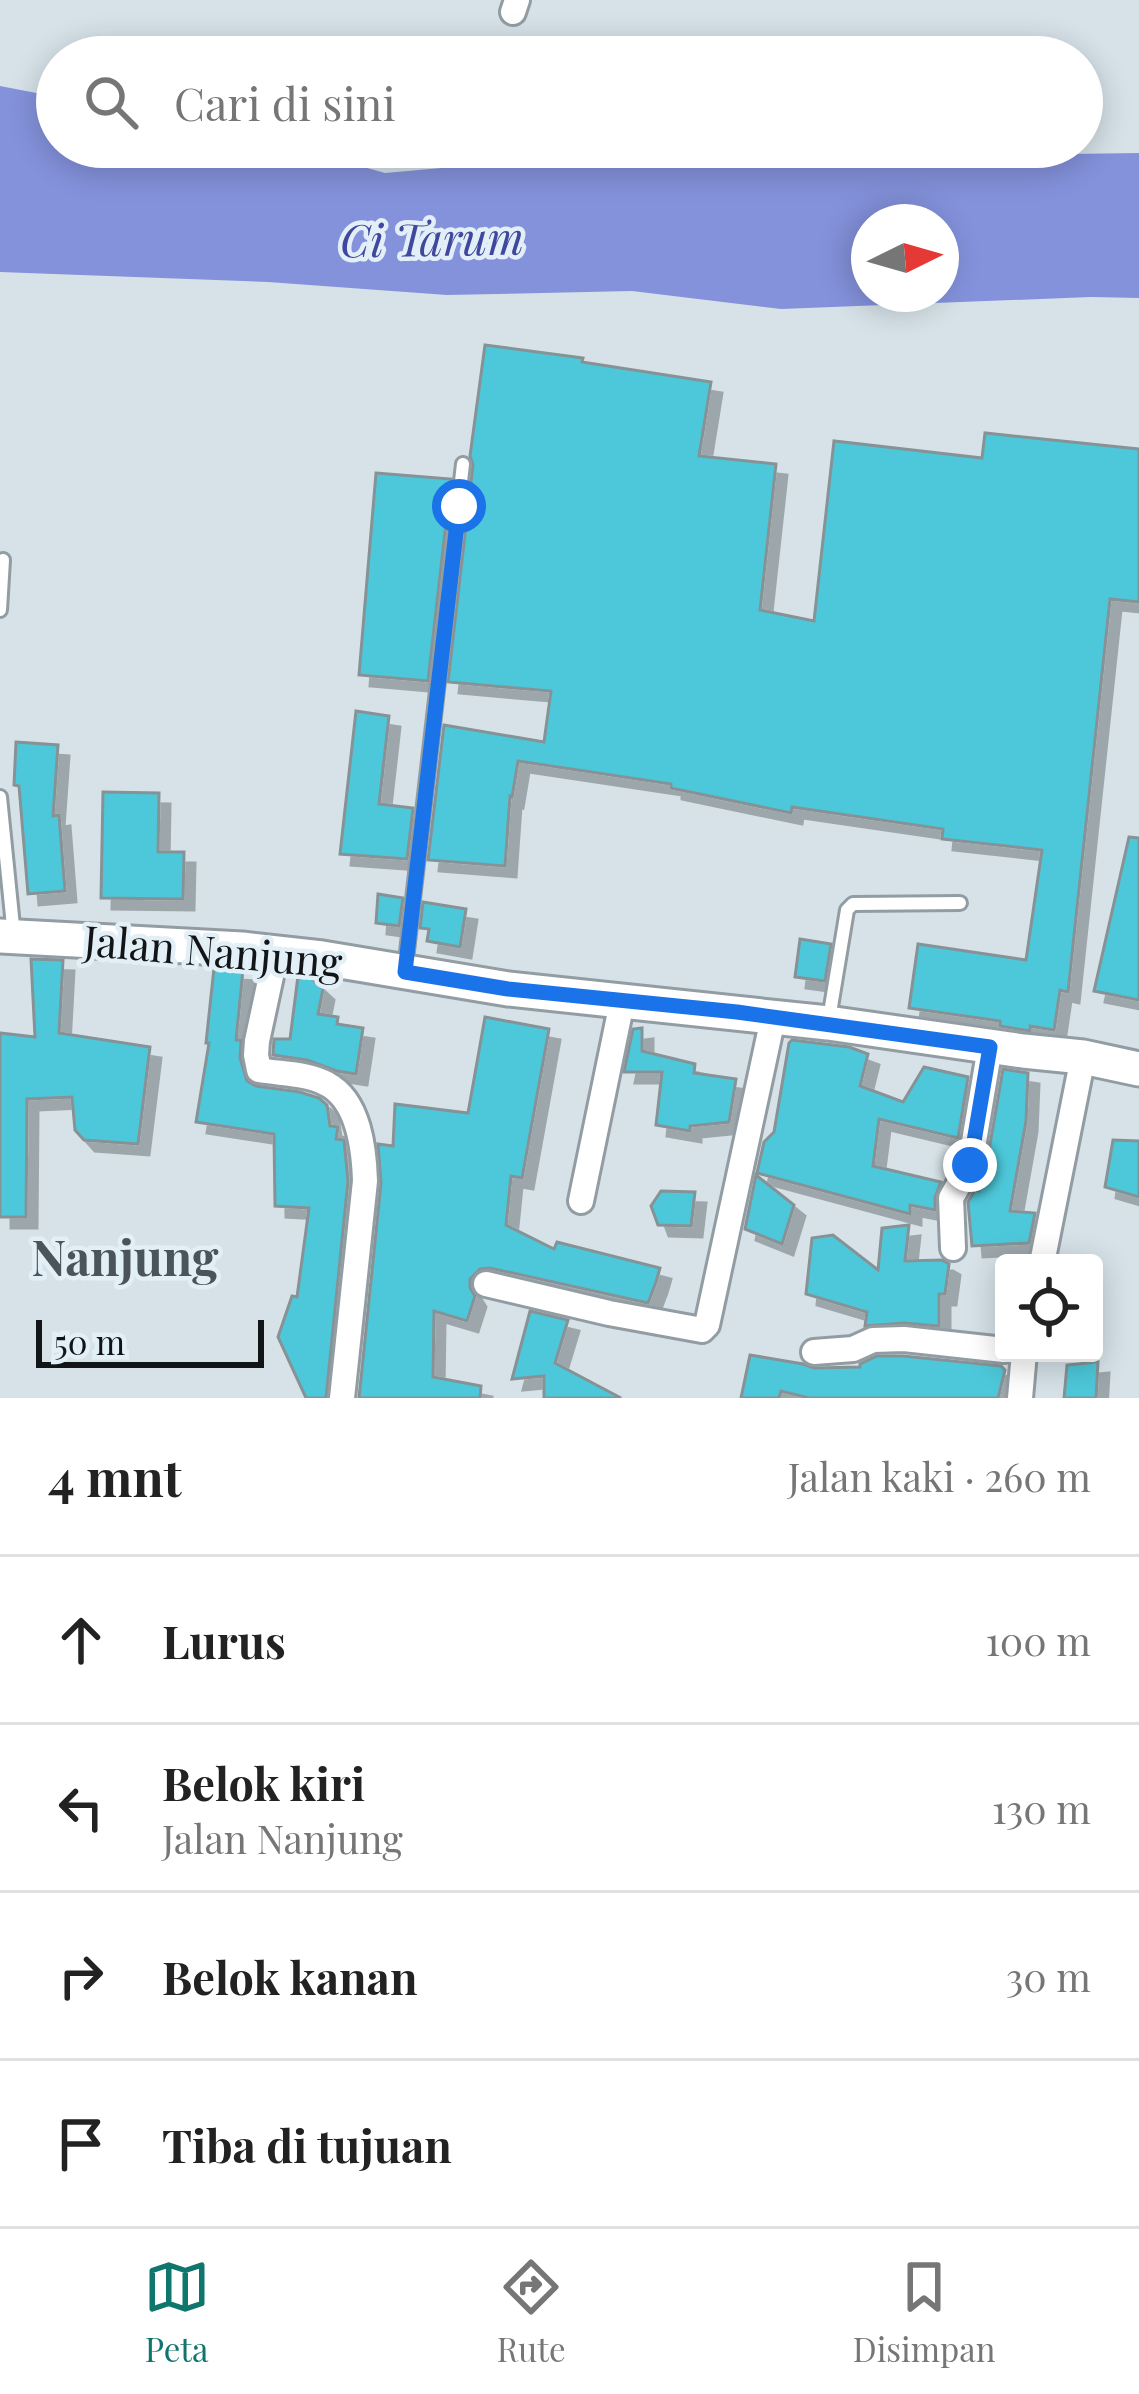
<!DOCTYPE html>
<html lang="id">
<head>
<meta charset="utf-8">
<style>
	body { margin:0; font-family:"Playfair Display",serif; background:#f6f6f6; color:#222 }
	.controls { position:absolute; right:36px; bottom:36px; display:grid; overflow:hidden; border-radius:12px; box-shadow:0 6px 30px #0003 }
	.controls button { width:108px; height:108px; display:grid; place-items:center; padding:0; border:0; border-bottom:3px solid #e0e0e0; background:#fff; color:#222; font:60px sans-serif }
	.compass { position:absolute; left:851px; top:204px; width:108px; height:108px; border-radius:50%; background:#fff; box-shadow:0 6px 30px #0003; rotate:85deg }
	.scale { position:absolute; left:36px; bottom:30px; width:228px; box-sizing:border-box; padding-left:12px; border:6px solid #111517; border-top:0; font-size:33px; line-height:42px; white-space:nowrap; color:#111517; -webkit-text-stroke:9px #e3eff6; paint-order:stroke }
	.stop { position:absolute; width:36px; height:36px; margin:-27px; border:9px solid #1a73e8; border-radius:50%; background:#fff }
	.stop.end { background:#1a73e8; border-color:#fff; box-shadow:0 3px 12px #0008 }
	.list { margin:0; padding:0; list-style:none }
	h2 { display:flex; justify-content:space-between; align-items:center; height:156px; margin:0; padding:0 48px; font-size:51px }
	h2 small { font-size:39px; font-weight:400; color:#767676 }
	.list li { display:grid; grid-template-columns:78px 1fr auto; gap:36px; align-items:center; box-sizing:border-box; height:168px; padding:0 48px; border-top:3px solid #e0e0e0 }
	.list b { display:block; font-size:45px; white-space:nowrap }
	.list p { margin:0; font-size:39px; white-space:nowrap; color:#767676 }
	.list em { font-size:39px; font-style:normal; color:#767676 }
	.icon { flex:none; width:66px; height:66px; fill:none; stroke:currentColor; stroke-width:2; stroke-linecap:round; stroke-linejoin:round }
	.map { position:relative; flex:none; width:1139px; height:1398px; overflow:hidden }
	.search { position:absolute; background:#fff; box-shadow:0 6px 30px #0003; left:36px; right:36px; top:36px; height:132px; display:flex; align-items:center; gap:30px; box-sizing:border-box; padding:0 42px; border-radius:66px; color:#767676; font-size:45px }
	.sheet { height:828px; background:#fff }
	nav { display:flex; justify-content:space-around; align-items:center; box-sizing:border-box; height:168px; border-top:3px solid #e0e0e0; background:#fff; font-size:33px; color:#767676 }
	nav a { display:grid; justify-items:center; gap:6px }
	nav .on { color:#0f766e }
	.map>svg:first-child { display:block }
</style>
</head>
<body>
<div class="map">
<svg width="1139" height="1398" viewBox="0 0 1139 1398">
	<defs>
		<filter id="shadow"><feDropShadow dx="11" dy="11" stdDeviation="0" flood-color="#0004"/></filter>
	</defs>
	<rect width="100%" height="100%" fill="#d6e2e8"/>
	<!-- water -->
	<path fill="#8492dc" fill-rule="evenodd" d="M0,86l57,11v50h235l93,26 204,-18 265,2 285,-4v145l-48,-1 -310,12 -149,-18 -185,4 -179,-13 -268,-10zM869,222h72v72h-72z"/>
	<!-- building -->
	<g fill="#4dc8da" stroke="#869396" stroke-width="3" filter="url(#shadow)">
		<polygon points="485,345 583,358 582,362 711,382 699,456 776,464 760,610 814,621 834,441 982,458 985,433 1139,449 1139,602 1110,599 1068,992 1060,990 1054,1030 1030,1026 1030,1031 1000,1026 1000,1021 909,1008 918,944 1026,960 1042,850 942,839 943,829 792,807 791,813 671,788 671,784 518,761 512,797 510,796 505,866 428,860 444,725 544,742 551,691 448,682 473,465 470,456"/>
		<polygon points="376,473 451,479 428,681 359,675"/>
		<polygon points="356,711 389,716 379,804 413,808 407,859 340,854"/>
		<polygon points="16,742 58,745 53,816 59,815 65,891 28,894 19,786 14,785"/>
		<polygon points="103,792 159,793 158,852 184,852 183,899 101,898"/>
		<polygon points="1129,837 1139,838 1139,1000 1094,991"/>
		<polygon points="378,894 403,898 399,926 376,923"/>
		<polygon points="423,902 466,909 460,947 427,941 429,929 420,928"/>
		<polygon points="800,939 831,944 825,981 795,977"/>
		<polygon points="31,959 63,960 59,1033 150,1047 138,1144 84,1140 75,1130 72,1097 27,1099 26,1217 0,1217 0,1033 35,1037"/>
		<polygon points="214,968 243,970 236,1040 241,1040 240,1058 247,1081 256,1086 300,1092 319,1098 327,1105 330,1126 338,1127 336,1139 344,1140 348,1181 326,1398 306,1398 278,1337 292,1296 297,1297 309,1208 275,1206 274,1134 196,1122 209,1043 206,1043"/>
		<polygon points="298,976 311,978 323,989 318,1014 338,1017 337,1024 363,1028 356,1074 337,1071 307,1060 273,1055 274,1039 290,1039"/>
		<polygon points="485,1017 549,1029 522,1178 511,1176 506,1225 554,1249 557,1242 660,1268 656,1282 648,1303 490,1268 480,1269 470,1279 470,1288 475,1296 467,1321 434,1311 433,1377 481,1386 480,1398 359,1398 381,1183 378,1144 393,1146 395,1104 468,1113"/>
		<polygon points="642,1028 642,1051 695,1064 694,1073 736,1079 729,1122 690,1126 690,1131 656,1125 662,1072 624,1072 633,1029"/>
		<polygon points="792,1040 849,1047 868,1054 860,1086 903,1102 924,1067 968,1077 958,1138 879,1119 873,1166 941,1182 935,1197 935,1210 910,1205 910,1214 757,1173 764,1142 774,1132 789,1043"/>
		<polygon points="1003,1069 1028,1073 1026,1121 1010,1211 1035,1213 1029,1243 972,1246 968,1202 975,1190 979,1191 986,1168"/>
		<polygon points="1113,1140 1139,1141 1139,1197 1105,1187"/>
		<polygon points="756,1175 794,1205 782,1244 745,1229"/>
		<polygon points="661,1191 695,1192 691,1226 658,1225 651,1206"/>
		<polygon points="909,1225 905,1261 942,1260 949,1264 945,1294 939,1294 939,1326 904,1323 865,1326 867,1312 806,1294 812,1238 833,1235 878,1270 882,1228"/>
		<polygon points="530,1311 568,1320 555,1363 621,1398 544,1398 544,1376 512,1379"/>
		<polygon points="750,1355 803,1364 814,1368 860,1367 860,1364 877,1356 903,1356 1001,1366 1005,1370 998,1398 809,1398 781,1391 779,1398 741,1398"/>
		<polygon points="1098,1362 1096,1398 1064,1398 1067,1365"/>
	</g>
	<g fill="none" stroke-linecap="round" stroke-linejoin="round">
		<!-- lane casing -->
		<g stroke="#929da3" stroke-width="18">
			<g id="lane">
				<polyline points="0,610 3,560"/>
				<polyline points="0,797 14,936"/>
				<polyline points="405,969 463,464"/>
				<polyline points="829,1019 847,910 853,904 960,903"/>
			</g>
		</g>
		<!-- street casing -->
		<g stroke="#929da3" stroke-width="30">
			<g id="street">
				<polyline points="513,12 517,0"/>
				<path d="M276,953l-19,88 -1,14 3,15c22,4 49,3 68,14 32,17 37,65 38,97l-23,217"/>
				<polyline points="581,1201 622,1002"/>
				<polyline points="953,1248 951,1198 970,1165 990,1047"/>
				<polyline points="1042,1263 1083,1057"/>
				<polyline points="486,1284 609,1313 702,1330 707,1325 773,1018"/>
				<polyline points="814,1352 853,1349 873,1340 904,1339 1004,1350"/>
				<polyline points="1020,1398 1024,1353"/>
			</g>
		</g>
		<!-- secondary casing -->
		<g stroke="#929da3" stroke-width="39">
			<polyline id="secondary" points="0,936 242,949 322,958 508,989 828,1023 1023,1051 1083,1057 1139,1069"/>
		</g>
		<!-- lane -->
		<use href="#lane" stroke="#fff" stroke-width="12"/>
		<!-- street -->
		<use href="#street" stroke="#fff" stroke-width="24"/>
		<!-- secondary -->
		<use href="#secondary" stroke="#fff" stroke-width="33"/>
	</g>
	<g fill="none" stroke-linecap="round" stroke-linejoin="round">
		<!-- route -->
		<polyline stroke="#1a73e8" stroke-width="15" points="459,506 405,972 508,989 737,1012 990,1047 970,1165"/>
	</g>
	<g text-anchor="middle" stroke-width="9" stroke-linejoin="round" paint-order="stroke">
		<!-- street labels -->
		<g font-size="42" fill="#111517" stroke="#e3eff6">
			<text transform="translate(213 952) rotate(5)" y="15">Jalan Nanjung</text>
		</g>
		<!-- water labels -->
		<g font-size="45" font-style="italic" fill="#3f479f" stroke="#e3eff6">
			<text transform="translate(432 240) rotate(-1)" y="16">Ci Tarum</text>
		</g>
		<!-- quarter labels -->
		<g font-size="48" font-weight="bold" fill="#4a545a" stroke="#e3eff6">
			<text x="125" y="1276">Nanjung</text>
		</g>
	</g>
</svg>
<div class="controls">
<button><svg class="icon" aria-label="locate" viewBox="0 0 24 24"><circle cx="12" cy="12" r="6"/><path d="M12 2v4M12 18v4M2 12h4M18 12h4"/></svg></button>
</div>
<svg class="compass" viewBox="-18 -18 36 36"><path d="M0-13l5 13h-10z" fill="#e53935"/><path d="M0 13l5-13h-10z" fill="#767676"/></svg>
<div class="scale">50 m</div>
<div class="stop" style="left:459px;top:506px"></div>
<div class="stop end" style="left:970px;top:1165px"></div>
<div class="search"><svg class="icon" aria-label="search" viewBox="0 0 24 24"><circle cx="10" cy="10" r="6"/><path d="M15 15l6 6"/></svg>Cari di sini</div>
</div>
<section class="sheet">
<h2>4 mnt<small>Jalan kaki · 260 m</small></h2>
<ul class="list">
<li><svg class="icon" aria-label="ahead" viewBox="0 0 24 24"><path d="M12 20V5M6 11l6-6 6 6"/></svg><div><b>Lurus</b></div><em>100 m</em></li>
<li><svg class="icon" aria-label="left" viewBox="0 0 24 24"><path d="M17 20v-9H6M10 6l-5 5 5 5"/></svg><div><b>Belok kiri</b><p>Jalan Nanjung</p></div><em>130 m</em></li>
<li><svg class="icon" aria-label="right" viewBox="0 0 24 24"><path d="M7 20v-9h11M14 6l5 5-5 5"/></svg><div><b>Belok kanan</b></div><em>30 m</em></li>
<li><svg class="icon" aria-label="arrive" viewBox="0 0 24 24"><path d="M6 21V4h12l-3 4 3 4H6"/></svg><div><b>Tiba di tujuan</b></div></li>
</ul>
</section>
<nav>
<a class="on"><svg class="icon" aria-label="map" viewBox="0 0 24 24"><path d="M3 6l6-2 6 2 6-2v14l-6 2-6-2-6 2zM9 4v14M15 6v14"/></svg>Peta</a>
<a><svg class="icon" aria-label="directions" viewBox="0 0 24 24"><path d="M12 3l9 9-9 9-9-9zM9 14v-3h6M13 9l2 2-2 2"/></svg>Rute</a>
<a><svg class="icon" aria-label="saved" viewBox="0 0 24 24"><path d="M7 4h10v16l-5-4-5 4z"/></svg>Disimpan</a>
</nav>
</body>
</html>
